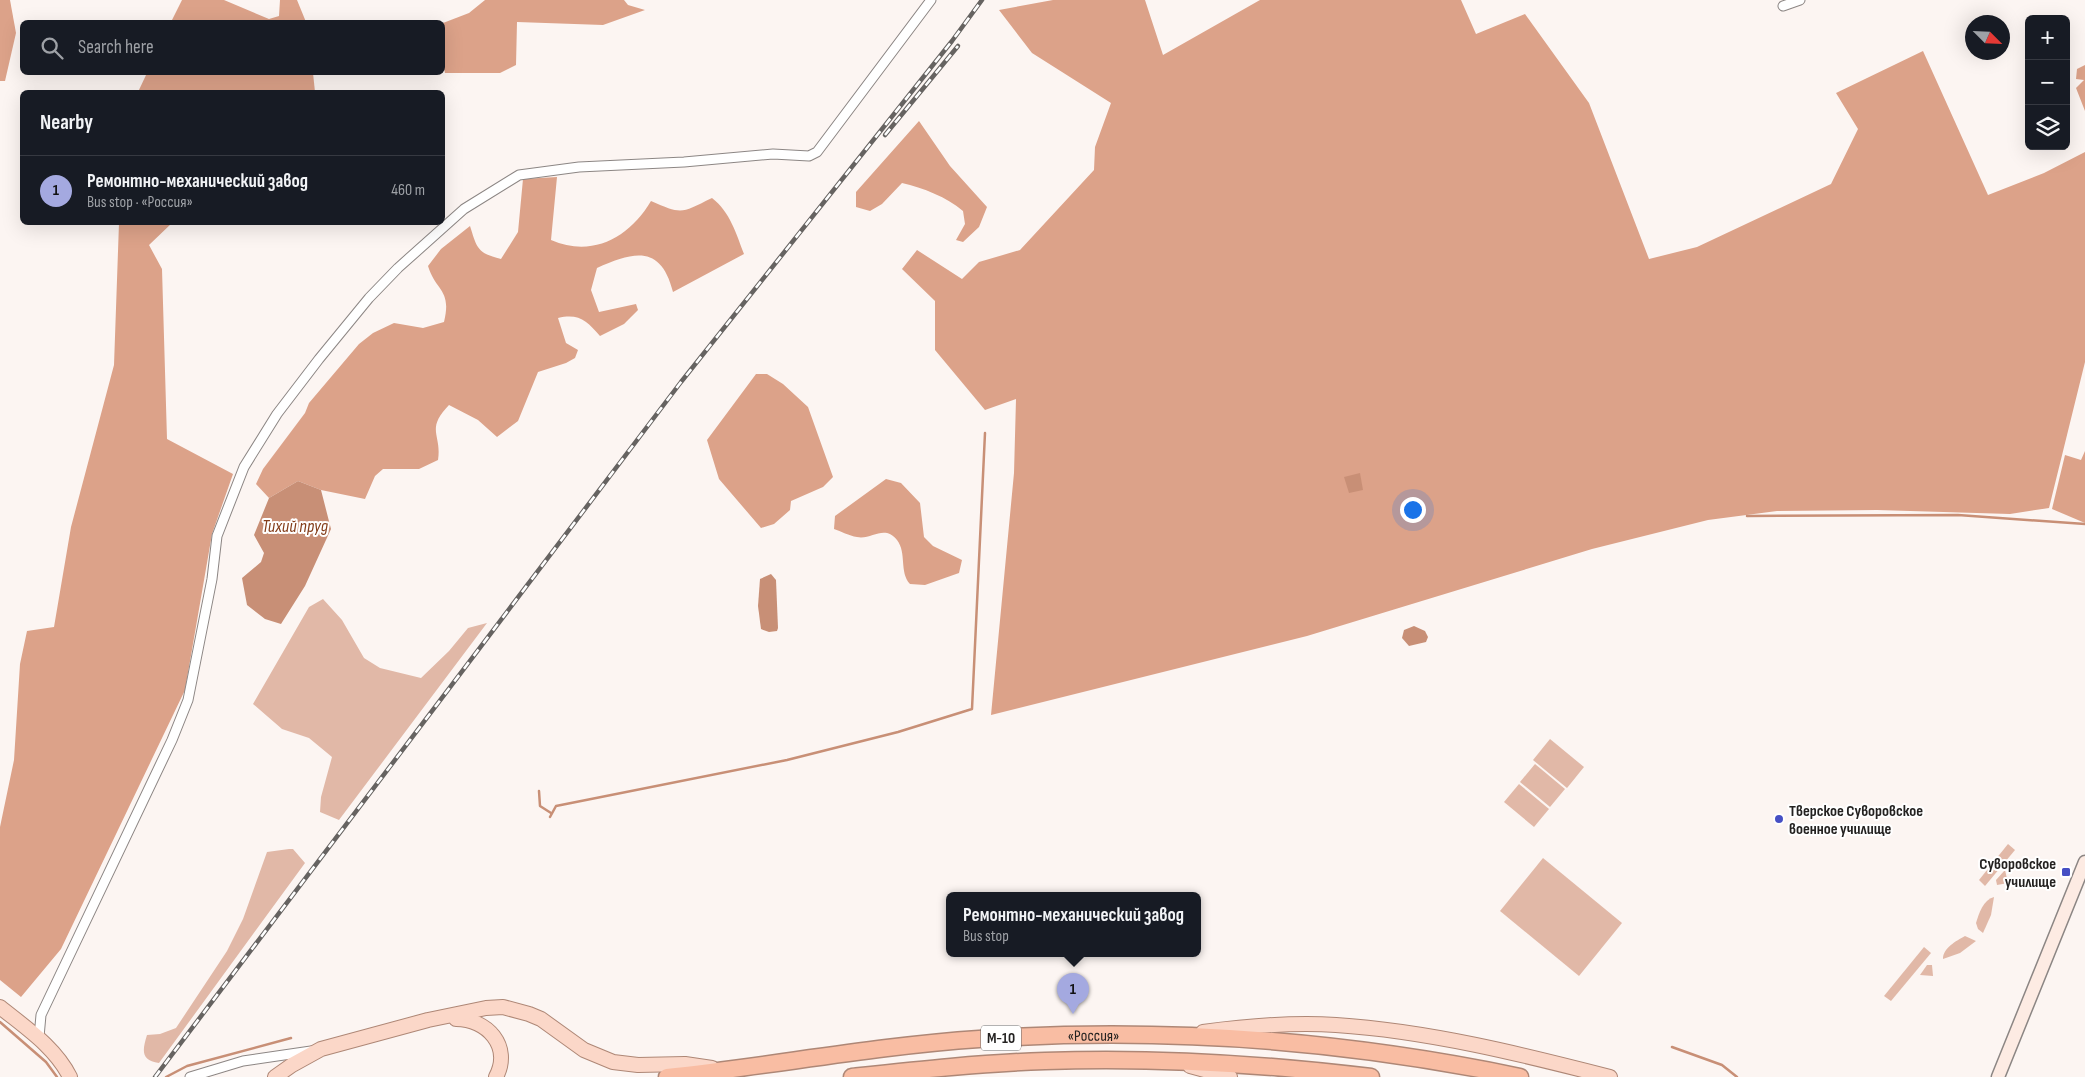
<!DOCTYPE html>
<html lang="en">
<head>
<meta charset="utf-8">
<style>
	body { margin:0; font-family:"Sofia Sans Condensed",sans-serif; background:#242831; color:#f1f3f6 }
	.controls { position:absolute; right:15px; top:15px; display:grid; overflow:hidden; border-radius:8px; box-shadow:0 5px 20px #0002 }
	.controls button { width:45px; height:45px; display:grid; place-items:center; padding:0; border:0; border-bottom:1px solid #363941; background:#171b24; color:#f1f3f6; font:25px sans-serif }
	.compass { position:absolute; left:1965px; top:15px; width:45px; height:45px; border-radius:50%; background:#171b24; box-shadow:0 5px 20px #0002; rotate:114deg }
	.you { position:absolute; left:1412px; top:509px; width:18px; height:18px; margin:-12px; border:4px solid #fff; border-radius:50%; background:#1a73e8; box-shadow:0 0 0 8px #1a73e833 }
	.badge { display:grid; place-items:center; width:32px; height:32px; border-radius:50%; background:#a4a9e0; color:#111; font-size:16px; font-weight:700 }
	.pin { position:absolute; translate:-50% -41px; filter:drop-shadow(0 1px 2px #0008) }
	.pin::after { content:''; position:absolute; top:26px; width:18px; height:15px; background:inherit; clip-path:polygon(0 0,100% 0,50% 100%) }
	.popup { position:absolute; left:946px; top:892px; width:255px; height:65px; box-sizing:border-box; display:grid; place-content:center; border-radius:8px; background:#171b24; filter:drop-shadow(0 1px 4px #0005); font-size:16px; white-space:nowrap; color:#9ea1a6 }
	.popup b { font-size:19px; color:#f1f3f6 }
	.popup::after { content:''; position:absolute; left:50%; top:100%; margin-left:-10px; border:10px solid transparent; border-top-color:#171b24 }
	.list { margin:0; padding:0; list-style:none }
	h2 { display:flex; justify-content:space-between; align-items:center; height:65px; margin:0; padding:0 20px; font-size:21px }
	h2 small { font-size:16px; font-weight:400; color:#9ea1a6 }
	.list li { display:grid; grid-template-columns:32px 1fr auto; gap:15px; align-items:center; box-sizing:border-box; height:70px; padding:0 20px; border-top:1px solid #363941 }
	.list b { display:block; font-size:19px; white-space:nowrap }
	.list p { margin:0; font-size:16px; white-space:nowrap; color:#9ea1a6 }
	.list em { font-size:16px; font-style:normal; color:#9ea1a6 }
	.icon { flex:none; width:28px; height:28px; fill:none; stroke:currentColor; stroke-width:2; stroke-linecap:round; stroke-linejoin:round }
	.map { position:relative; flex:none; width:2085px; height:1077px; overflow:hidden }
	.search { position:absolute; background:#171b24; box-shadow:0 5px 20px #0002; left:20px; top:20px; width:425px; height:55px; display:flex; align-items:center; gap:12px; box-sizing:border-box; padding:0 18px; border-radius:8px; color:#9ea1a6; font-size:19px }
	.panel { position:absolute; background:#171b24; box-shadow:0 5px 20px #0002; left:20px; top:90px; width:425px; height:135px; border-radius:8px }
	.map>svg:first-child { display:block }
</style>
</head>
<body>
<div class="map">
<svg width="2085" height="1077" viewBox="0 0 2085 1077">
	<rect width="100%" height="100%" fill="#fcf5f2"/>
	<!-- green -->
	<g fill="#e1b8a7">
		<polygon points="323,599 342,620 364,658 380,668 421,678 449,651 468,628 487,623 339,820 320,812 321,797 332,757 309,738 282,729 253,704 309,607"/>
		<polygon points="1550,739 1584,767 1567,788 1533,760"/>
		<polygon points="1535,764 1565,789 1550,807 1520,782"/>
		<polygon points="1519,784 1549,809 1534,827 1504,802"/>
		<polygon points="2008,844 2015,850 1985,886 1979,880"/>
		<path d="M289,849h4l12,14 -146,200c-18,-3 -17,-12 -12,-28l13,-1 16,-6 51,-77 16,-32 24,-67z"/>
		<polygon points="1543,858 1622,923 1579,976 1500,911"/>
		<polygon points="2005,870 2008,883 1997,885 1996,880"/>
		<path d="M1994,897l-3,18 -8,18 -5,-4 -2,-6c3,-10 7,-23 18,-26z"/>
		<path d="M1965,936l11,5 -16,12 -17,6c0,-11 13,-18 22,-23z"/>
		<polygon points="1924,947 1931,953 1891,1001 1884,996"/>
		<polygon points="1927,965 1932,965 1933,976 1920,975"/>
	</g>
	<!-- forest -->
	<g fill="#dca289">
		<polygon points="0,0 10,0 16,33 5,81 0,81"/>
		<polygon points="182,0 224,0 269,19 279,16 280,0 297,0 306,22 171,22"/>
		<polygon points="485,0 624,0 628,5 645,10 603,25 517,22 516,65 500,73 445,73 443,64 443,23 469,13"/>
		<polygon points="1053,0 1145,0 1163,55 1260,0 1461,0 1476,34 1525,14 1589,103 1649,259 1697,247 1831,184 1858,129 1836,93 1923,51 1988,195 2044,173 2085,152 2085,362 2049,508 2010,514 1877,510 1777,511 1708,520 1592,549 1307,636 991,715 1014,473 1016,399 985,410 935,350 935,301 902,269 917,250 962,279 979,262 1020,250 1094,170 1095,147 1111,103 1032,53 999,10"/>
		<polygon points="2085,65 2085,111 2076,88 2084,80 2076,79 2077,69"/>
		<polygon points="147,73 313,73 315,92 138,92"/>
		<path d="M919,121l31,45 37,41 -8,20 -16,15 -7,-2 9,-16 -2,-13c-16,-14 -40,-23 -61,-28l-20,21 -12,7 -14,-4v-15z"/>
		<path d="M557,177l-6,63c41,18 78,-2 100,-39 32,14 30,12 61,-3 18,14 24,35 32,56l-71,38c-12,-47 -38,-41 -76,-24l-6,22 8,22 37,-8 2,6 -14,14 -24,12c-13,-15 -21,-23 -42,-18l8,25 12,7 -3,8 -9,5 -28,9 -20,49 -21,16 -19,-17 -29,-15c-24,25 -7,29 -11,55l-19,9h-36l-8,7 -10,23 -44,-9 -23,-9 -29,17 -13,-14 7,-15 42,-56 4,-10 50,-59 14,-11 21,-10 29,5 21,-6c8,-33 -8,-30 -16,-56l13,-17 29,-23c7,22 7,27 31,33l17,-27 5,-53z"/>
		<polygon points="119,223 172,223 149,245 162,269 167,439 233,474 212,534 185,690 61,949 21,997 0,980 0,827 14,760 20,664 27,631 54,627 71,527 114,365"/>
		<polygon points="756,374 767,374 783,384 808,407 833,477 823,487 791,501 790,510 774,524 761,528 719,479 707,440"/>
		<polygon points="2085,451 2085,523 2052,509 2065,455 2081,460"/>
		<path d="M886,479l15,4 19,20 4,34 9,9 29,14 -3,13 -34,12 -15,-1c-11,-12 -3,-31 -13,-44 -13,-16 -25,0 -40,-3 -8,-1 -16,-6 -23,-8l1,-13z"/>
	</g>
	<!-- water -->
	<g fill="#c88f76">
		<polygon points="1360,473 1363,490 1349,493 1344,477"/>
		<polygon points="298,481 321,490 331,529 305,586 281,624 265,619 247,605 242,578 261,562 264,553 254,535 269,498"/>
		<polygon points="771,574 776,580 778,628 777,631 769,632 761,629 758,606 760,579"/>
		<polygon points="1414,626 1425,631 1428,637 1426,642 1409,646 1402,638 1404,630"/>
	</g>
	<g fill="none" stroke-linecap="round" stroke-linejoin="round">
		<!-- stream -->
		<g stroke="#c88f76" stroke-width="2.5">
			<polyline points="1747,516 1958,515 2085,524"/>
			<polyline points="539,791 540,806 551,813"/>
			<polyline points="550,817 556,806 787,760 898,732 972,709 985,433"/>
			<polyline points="0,1022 46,1062 57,1077"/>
			<polyline points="1672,1047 1722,1065 1737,1077"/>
			<polyline points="166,1077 187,1066 291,1038"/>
		</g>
		<!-- street casing -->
		<g stroke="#8c8684" stroke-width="11">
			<g id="street">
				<polyline points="1783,6 1800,0"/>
				<polyline points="39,1037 41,1015 172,740 188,700 212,579 217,536 244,467 277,414 319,359 369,298 398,268 464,209 519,175 579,167 684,162 773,154 809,156 817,152 931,0"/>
				<polyline points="190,1077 243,1061 311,1051"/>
			</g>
		</g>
		<!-- secondary casing -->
		<g stroke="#8c8684" stroke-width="15">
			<polyline id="secondary" points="1998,1077 2085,862"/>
		</g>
		<!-- primary casing -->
		<g stroke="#ae8776" stroke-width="16">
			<g id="primary">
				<path d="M0,1007c26,21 55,40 70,70"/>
				<path d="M456,1019c31,0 56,27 40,58"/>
				<path d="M1203,1032c44,-6 89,-10 133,-7 92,6 185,29 274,52"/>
				<polyline points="1190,1066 1230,1077"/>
				<polyline points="275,1077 292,1065 321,1049 428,1020 486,1008 503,1007 529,1014 541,1019 584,1050 613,1062 638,1065 685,1064 712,1068"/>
			</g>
		</g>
		<!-- highway casing -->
		<g stroke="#ae8776" stroke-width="19">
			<g id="highway">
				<path id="s1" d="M667,1077c104,-11 208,-31 312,-38 180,-12 364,1 541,38"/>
				<path d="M852,1077c65,-7 129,-14 193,-16 109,-4 218,3 326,16"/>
			</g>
		</g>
		<!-- street -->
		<use href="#street" stroke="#fff" stroke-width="9"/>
		<!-- secondary -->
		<use href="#secondary" stroke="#fdebe3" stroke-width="12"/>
		<!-- primary -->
		<use href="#primary" stroke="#fbd7c8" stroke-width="14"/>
		<!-- highway -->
		<use href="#highway" stroke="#f9bda3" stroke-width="16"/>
		<!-- rail casing -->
		<g stroke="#666361" stroke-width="4.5">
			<g id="rail">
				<polyline points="885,135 958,46"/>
				<polyline points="155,1077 681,382 952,41 982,0"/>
			</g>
		</g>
		<!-- rail -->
		<use href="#rail" stroke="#fff" stroke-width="2.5" stroke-dasharray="8" stroke-linecap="butt"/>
	</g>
	<!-- markers -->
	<g fill="#464fc4" stroke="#fff" stroke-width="2">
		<circle cx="1779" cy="819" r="5"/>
		<rect x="2061" y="867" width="10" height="10" rx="2.5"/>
	</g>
	<g text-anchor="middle" stroke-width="4" stroke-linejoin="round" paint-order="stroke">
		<!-- shield labels -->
		<rect fill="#fff" stroke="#666464" stroke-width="1" x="981" y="1025.5" width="40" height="25" rx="4"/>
		<g font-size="15" font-weight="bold" fill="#242221">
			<text x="1001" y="1043">М-10</text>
		</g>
		<!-- poi labels -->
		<g font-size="16" font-weight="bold" fill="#242221" stroke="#fff" text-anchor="start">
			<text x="1789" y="816">Тверское Суворовское<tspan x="1789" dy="18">военное училище</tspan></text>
			<text x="2056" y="869" text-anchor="end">Суворовское<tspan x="2056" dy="18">училище</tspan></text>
		</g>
		<!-- street labels -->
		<g font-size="16" fill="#242221" stroke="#fff">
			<text dy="6" stroke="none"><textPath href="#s1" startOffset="429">«Россия»</textPath></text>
		</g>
		<!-- water labels -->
		<g font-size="18" font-style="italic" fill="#843d1a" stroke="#fff">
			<text x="295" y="532">Тихий пруд</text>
		</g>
	</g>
</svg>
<div class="controls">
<button>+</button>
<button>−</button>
<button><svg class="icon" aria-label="layers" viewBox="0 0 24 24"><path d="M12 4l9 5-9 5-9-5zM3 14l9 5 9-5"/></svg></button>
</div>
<svg class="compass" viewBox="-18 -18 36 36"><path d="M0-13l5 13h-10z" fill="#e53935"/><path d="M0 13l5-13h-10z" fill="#9ea1a6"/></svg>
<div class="you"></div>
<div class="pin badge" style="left:1073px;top:1014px">1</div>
<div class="popup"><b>Ремонтно-механический завод</b>Bus stop</div>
<div class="search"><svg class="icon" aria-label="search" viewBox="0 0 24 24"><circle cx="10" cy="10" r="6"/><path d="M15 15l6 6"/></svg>Search here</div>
<section class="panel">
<h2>Nearby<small></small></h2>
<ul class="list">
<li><span class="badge">1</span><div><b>Ремонтно-механический завод</b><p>Bus stop · «Россия»</p></div><em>460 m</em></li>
</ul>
</section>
</div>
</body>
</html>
